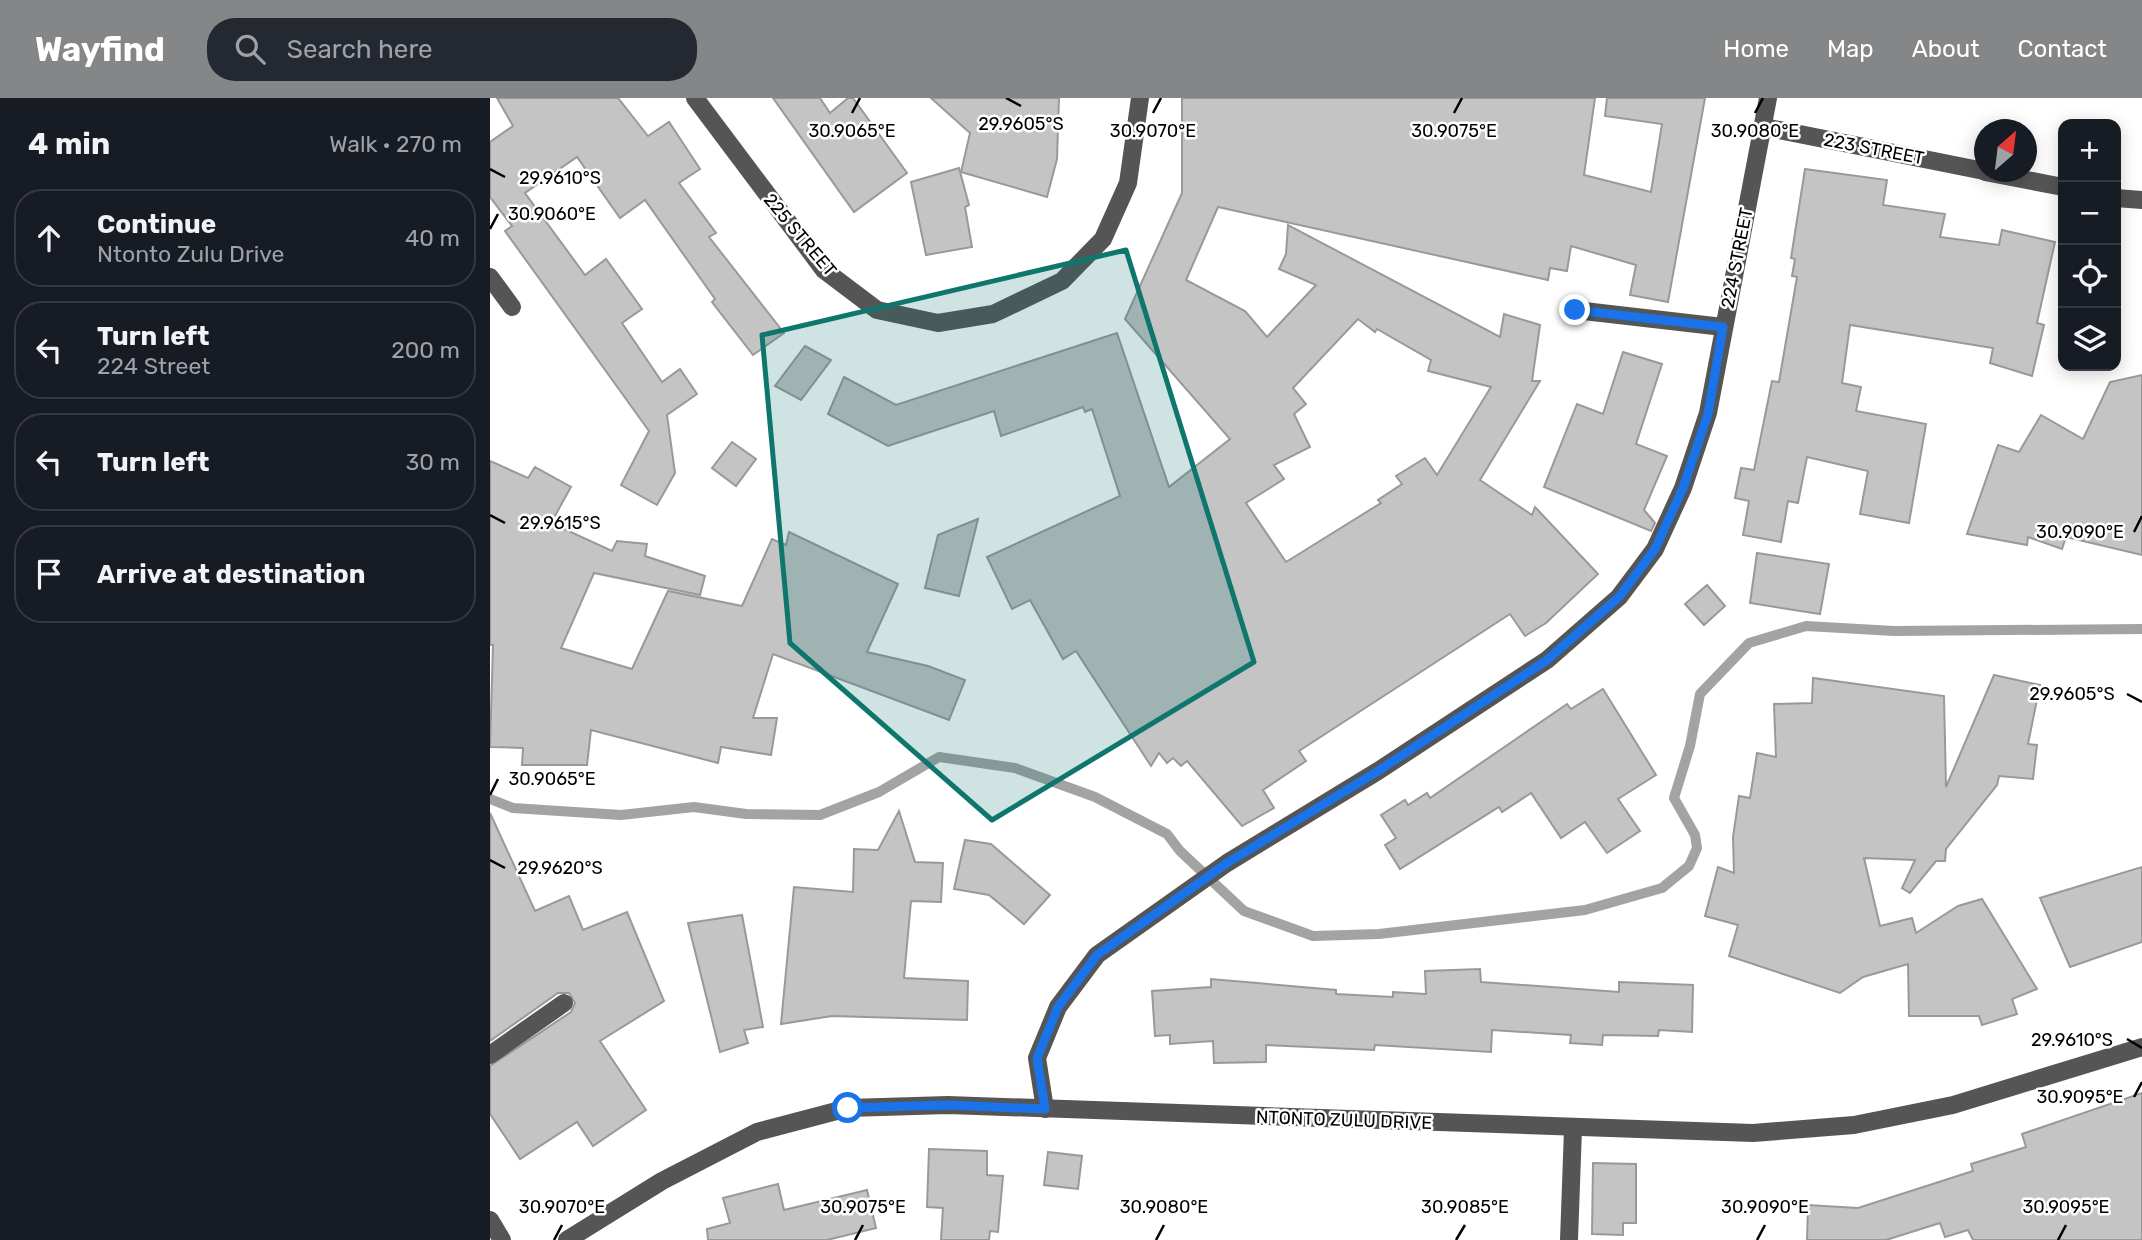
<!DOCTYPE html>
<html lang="en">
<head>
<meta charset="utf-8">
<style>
	body { margin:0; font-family:Rubik,sans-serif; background:#242831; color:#f1f3f6 }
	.controls { position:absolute; right:21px; top:21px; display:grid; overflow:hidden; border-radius:14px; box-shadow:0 4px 18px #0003 }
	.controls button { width:63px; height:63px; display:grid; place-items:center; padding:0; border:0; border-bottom:2px solid #363941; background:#171b24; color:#f1f3f6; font:35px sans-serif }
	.compass { position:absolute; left:1484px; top:21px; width:63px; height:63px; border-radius:50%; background:#171b24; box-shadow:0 4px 18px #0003; rotate:28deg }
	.stop { position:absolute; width:21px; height:21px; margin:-16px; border:5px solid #1a73e8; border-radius:50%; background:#fff }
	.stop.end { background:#1a73e8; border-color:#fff; box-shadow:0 2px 7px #0008 }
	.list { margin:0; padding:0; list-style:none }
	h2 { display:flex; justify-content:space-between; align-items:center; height:91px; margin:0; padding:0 28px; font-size:30px }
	h2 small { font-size:23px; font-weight:400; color:#9ea1a6 }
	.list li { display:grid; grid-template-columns:46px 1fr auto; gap:21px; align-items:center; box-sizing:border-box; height:98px; margin:0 14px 14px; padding:0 14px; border:2px solid #363941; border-radius:28px }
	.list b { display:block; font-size:26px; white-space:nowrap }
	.list p { margin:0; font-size:23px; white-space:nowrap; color:#9ea1a6 }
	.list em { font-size:23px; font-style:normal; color:#9ea1a6 }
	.icon { flex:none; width:38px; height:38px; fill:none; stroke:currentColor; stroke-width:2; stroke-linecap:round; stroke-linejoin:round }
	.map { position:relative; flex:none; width:1652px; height:1142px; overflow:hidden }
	header { display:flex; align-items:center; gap:42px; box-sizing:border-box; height:98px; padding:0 35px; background:#858687; color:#fff }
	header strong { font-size:33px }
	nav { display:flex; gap:38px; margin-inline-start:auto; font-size:24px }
	.search { width:490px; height:63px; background:#242831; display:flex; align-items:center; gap:18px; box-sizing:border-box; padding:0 24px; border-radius:28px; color:#9ea1a6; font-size:26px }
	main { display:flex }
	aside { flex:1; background:#171b24 }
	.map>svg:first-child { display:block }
</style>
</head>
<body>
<header>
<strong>Wayfind</strong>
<div class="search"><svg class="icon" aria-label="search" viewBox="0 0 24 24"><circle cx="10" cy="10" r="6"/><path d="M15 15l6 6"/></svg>Search here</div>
<nav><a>Home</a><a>Map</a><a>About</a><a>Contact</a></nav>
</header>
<main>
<aside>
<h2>4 min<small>Walk · 270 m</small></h2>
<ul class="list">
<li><svg class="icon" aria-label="ahead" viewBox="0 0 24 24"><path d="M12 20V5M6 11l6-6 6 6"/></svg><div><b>Continue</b><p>Ntonto Zulu Drive</p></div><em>40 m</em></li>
<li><svg class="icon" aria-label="left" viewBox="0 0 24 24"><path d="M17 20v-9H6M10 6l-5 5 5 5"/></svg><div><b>Turn left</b><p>224 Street</p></div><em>200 m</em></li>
<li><svg class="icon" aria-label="left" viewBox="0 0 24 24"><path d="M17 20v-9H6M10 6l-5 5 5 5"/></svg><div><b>Turn left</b></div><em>30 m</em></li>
<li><svg class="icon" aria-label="arrive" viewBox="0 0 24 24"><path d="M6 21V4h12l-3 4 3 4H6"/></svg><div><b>Arrive at destination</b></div></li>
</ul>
</aside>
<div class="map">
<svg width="1652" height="1142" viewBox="0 0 1652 1142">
	<rect width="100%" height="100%" fill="#fff"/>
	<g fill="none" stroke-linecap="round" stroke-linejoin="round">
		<!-- stream -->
		<polyline stroke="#a3a3a3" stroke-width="10" points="0,701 23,710 131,717 204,709 256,716 330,717 389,694 449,659 525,670 605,699 677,736 690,753 754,813 823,838 889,836 1095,812 1172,790 1199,768 1207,750 1205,737 1184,700 1200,648 1210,596 1259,545 1316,528 1404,533 1652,531"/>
	</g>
	<!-- building -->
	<g fill="#c4c4c4" stroke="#999" stroke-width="2" fill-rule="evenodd">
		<polygon points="7,0 128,0 158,38 179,24 210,71 189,85 226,135 219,139 294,235 263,257 222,204 225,201 155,102 130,120 87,59 35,95 95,177 116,161 152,211 132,225 172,284 190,271 207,296 177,317 185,375 167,407 131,387 159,333 15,133 22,128 0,99 0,44 23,28"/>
		<polygon points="283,0 330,0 340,15 358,0 363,0 417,75 364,114"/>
		<polygon points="441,0 569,0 567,61 557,99 471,74 480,35"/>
		<path d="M692,0h413l-11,77 67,17 11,-68 -57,-8 2,-18h98l-37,204 -38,-7 6,-30 -65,-19 -4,25 -17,-3 -2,12 -330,-73 -32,73 59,31 22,26 49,-52 -37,-16 7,-15 2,-29 212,112 4,-23 36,11 -8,56h8l-60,99 52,35 3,-8 63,67 -52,49 -21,13 -15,-22 -211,137 7,10 -43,29 11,18 -32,18 -55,-65 -6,5 -8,-8 -6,5 -8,-10 -8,13 -75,-115 -13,8 -33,-59 -18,9 -25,-52 133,-61 -28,-87 -7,3 -2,-5 -82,29 -7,-25 -106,35 -60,-32 16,-37 52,28 221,-72 52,154 61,-48 -105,-120 57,-126zM868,221l17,13 2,-3 54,31 -3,11 63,16 -54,88 -12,-17 -29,18 6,8 -24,16 3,3 -95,59 -40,-59 38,-24 -10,-14 36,-18 -16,-33 12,-10 -13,-16z"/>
		<polygon points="469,70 479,107 475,109 482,149 436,157 421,84"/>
		<polygon points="1315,71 1397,82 1393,107 1455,116 1450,139 1509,147 1512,132 1565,144 1547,225 1554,227 1542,278 1500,265 1503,250 1360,227 1352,285 1371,289 1366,313 1436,326 1419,425 1370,416 1378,373 1317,359 1308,405 1298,403 1291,444 1253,437 1259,403 1245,400 1251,370 1264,372 1282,283 1289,284 1307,179 1302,178 1305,161 1301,160"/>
		<polygon points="315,248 341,262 311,302 285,288"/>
		<polygon points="1133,254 1172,266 1146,346 1177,358 1154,412 1165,425 1161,433 1054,389 1087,306 1113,316"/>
		<polygon points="1652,277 1652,457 1576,439 1572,451 1538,439 1537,447 1477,436 1508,347 1529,354 1551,317 1593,341 1620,284"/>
		<polygon points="242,344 266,361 246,388 222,370"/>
		<polygon points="0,363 38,380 45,369 81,389 61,425 122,453 127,443 157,446 155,458 215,478 210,497 104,475 71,550 142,571 178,493 252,508 282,441 296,447 299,434 408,486 377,554 438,568 475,582 459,622 283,556 263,620 287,620 281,657 231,649 228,665 101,632 97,667 32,667 33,650 0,649 3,547 0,547"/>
		<polygon points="488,421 469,498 435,490 448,437"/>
		<polygon points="1267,455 1339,466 1330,516 1260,505"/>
		<polygon points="1217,487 1235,508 1214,527 1195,506"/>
		<polygon points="1504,577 1550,587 1538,646 1547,647 1543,681 1509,678 1507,687 1456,751 1455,763 1446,763 1420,795 1412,790 1425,762 1374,760 1390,828 1422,820 1426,835 1468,808 1492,801 1547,891 1522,901 1527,916 1492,927 1489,918 1419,918 1418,866 1373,879 1350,895 1239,858 1248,827 1215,818 1228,769 1244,775 1243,739 1249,698 1260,700 1267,655 1286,659 1284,606 1322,605 1323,580 1454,598 1456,689"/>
		<polygon points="1113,591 1166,677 1128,701 1150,733 1117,755 1095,724 1071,740 1041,695 1012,714 1009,709 910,771 895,747 906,740 891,717 915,702 918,707 937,695 940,700 1077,606 1081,611"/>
		<polygon points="409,713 425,764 453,765 451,804 421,803 414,880 478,883 477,922 342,918 291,926 304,789 363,794 364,751 388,752"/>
		<polygon points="0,715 45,813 79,798 93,832 137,814 174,903 110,943 156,1012 103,1048 87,1024 30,1061 0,1016 0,968 81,914 85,905 79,895 68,895 0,943"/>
		<polygon points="475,742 501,746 560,797 534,826 499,797 464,791"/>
		<polygon points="1652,769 1652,844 1580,869 1550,800"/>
		<polygon points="252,817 273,929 254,932 258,945 230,954 198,825"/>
		<polygon points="990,871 991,884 1129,894 1129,884 1203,887 1202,934 1169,932 1168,938 1113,937 1112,947 1080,945 1081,937 1002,932 1001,954 885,947 884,952 776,947 776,964 724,965 723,943 680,946 680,937 665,938 662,893 721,889 721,881 846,892 846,896 903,899 903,894 936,896 935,873"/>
		<polygon points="1652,995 1652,1142 1483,1142 1478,1132 1455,1139 1450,1125 1396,1142 1317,1142 1318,1107 1368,1110 1483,1073 1481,1066 1536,1049 1532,1036"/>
		<polygon points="439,1051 497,1053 497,1077 513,1078 508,1134 500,1133 499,1142 451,1142 453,1110 437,1109"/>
		<polygon points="558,1054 592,1058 588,1091 554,1087"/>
		<polygon points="1103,1065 1146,1066 1146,1125 1133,1125 1133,1137 1102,1136"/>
		<polygon points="288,1086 294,1112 377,1092 386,1130 337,1142 218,1142 217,1131 240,1125 233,1100"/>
	</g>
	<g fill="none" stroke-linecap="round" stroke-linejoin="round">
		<!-- minor -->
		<g stroke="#555" stroke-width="18">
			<polyline points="205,0 334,172 387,212 448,225 503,216 572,183 613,141 638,85 650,0"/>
			<polyline points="1274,29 1494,73"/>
			<polyline points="1495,74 1573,89"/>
			<polyline points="1626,100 1652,102"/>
			<polyline points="0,179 22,209"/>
			<polyline points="1085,212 1233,229"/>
			<polyline points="0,957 74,905"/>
			<polyline points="555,1011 547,960 568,909 607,857 737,765 888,673 1057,562 1129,499 1165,451 1193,390 1218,315 1278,0"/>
			<polyline points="0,1122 12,1142"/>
			<polyline points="77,1142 172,1083 267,1034 358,1010 458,1007 1263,1035 1364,1027 1463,1007 1652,949"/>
			<polyline points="1079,1142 1083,1031"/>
		</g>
	</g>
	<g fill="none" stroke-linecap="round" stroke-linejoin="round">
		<!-- route -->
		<polyline stroke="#1a73e8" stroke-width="9" points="358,1010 458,1007 555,1011 547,960 568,909 607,857 737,765 888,673 1057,562 1129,499 1165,451 1193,390 1218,316 1233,229 1085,212"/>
	</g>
	<!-- marked area -->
	<path fill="#0f766e" fill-opacity="0.2" stroke="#0f766e" stroke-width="5" stroke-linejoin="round" d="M636,152l128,412 -262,158 -202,-177 -28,-308z"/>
	<!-- ticks -->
	<path fill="none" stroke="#000" stroke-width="2.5" d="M516,0l15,8M362,15l8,-15M663,15l8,-15M964,15l8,-15M1265,15l8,-15M0,71l15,8M0,131l8,-15M0,417l15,8M1644,434l8,-16M1637,596l15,8M0,697l8,-16M0,762l15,8M1637,941l15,9M1644,999l8,-15M64,1142l8,-15M365,1142l8,-15M666,1142l8,-15M966,1142l9,-15M1267,1142l8,-15M1568,1142l8,-15"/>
	<g text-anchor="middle" stroke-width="5" stroke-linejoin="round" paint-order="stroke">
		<!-- street labels -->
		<g font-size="18" fill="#000" stroke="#fff">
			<text transform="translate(1384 51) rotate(11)" y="6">223 STREET</text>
			<text transform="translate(310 137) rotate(50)" y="6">225 STREET</text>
			<text transform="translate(1247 160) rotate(-79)" y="6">224 STREET</text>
			<text transform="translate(854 1022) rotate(2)" y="6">NTONTO ZULU DRIVE</text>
		</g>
	</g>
	<g font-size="18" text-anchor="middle" fill="#000" stroke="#fff" stroke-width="5" stroke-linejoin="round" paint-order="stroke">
		<text x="531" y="32">29.9605°S</text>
		<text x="362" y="39">30.9065°E</text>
		<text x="663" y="39">30.9070°E</text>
		<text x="964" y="39">30.9075°E</text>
		<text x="1265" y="39">30.9080°E</text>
		<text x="70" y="86">29.9610°S</text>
		<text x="62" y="122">30.9060°E</text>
		<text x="70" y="431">29.9615°S</text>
		<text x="1590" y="440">30.9090°E</text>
		<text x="1582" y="602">29.9605°S</text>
		<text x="62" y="687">30.9065°E</text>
		<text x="70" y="776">29.9620°S</text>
		<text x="1582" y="948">29.9610°S</text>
		<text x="1590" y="1005">30.9095°E</text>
		<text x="72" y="1115">30.9070°E</text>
		<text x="373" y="1115">30.9075°E</text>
		<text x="674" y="1115">30.9080°E</text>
		<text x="975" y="1115">30.9085°E</text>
		<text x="1275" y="1115">30.9090°E</text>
		<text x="1576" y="1115">30.9095°E</text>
	</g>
</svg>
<div class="controls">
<button>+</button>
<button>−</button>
<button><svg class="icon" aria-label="locate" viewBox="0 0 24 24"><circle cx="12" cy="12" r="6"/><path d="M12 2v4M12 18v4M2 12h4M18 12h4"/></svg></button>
<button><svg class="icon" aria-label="layers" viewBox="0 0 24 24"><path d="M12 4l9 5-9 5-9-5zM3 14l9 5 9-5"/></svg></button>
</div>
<svg class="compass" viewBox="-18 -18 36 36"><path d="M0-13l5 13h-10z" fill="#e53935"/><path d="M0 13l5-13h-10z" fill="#9ea1a6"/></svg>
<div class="stop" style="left:358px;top:1010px"></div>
<div class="stop end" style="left:1085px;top:212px"></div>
</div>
</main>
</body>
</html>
